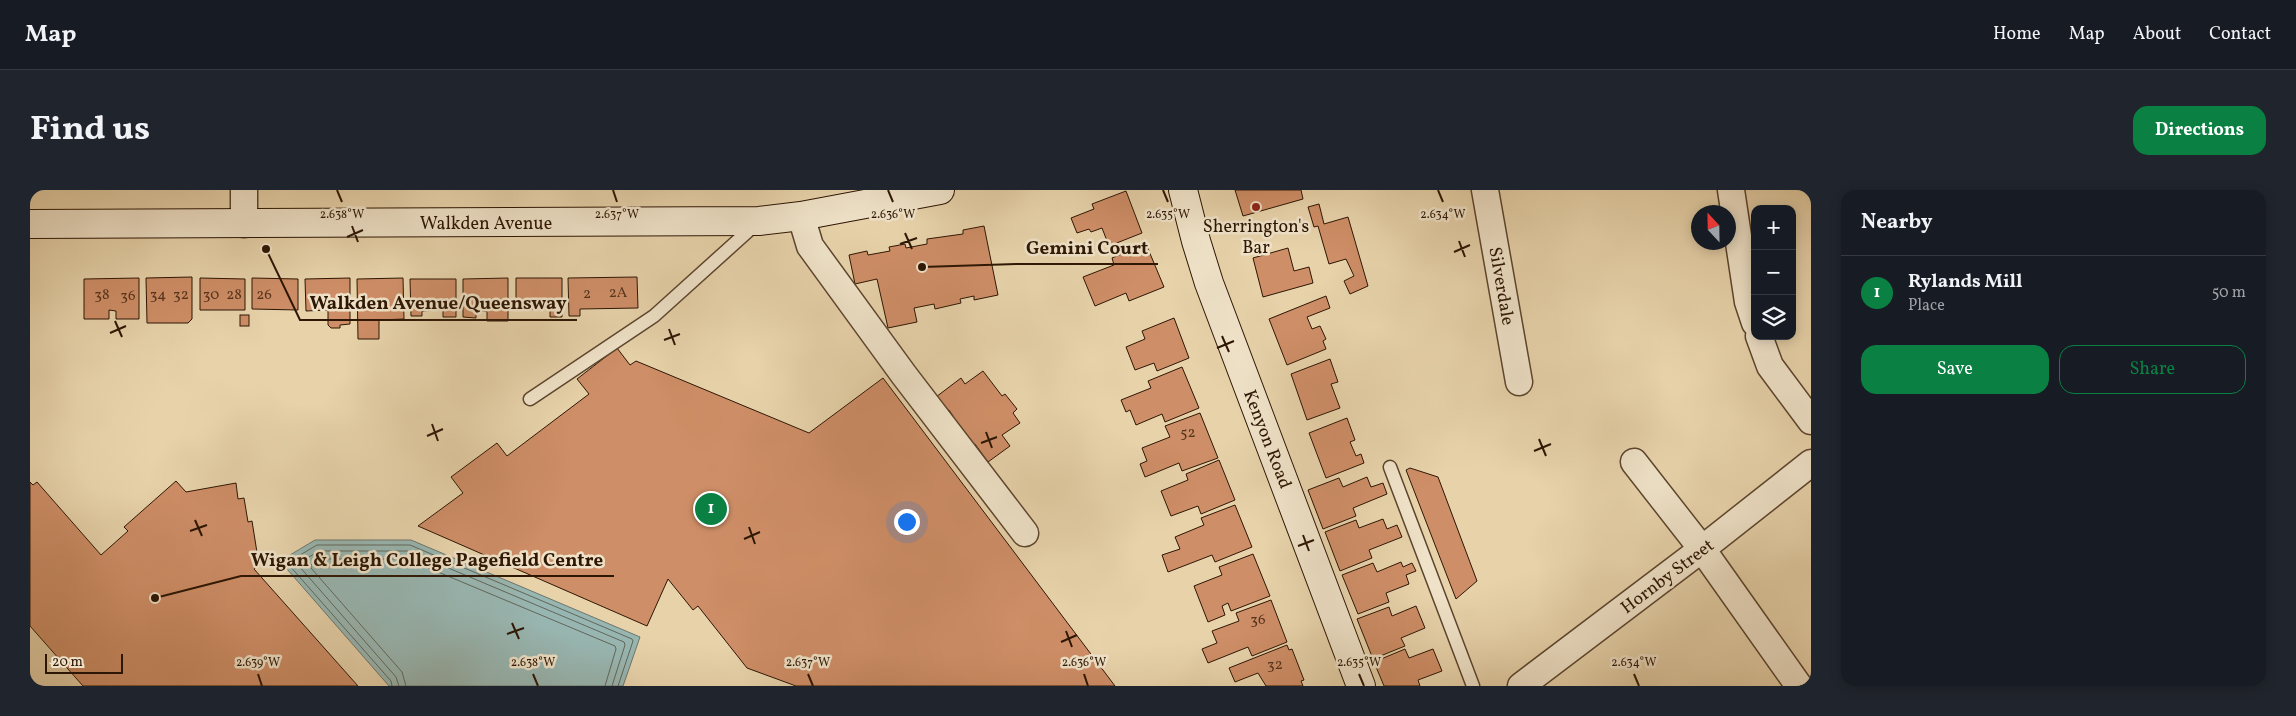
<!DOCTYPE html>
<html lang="en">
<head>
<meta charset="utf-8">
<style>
	body { margin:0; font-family:Vollkorn,serif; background:#20242c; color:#f1f3f6 }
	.controls { position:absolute; right:15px; top:15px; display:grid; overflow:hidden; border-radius:10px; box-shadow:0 2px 12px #0003 }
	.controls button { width:45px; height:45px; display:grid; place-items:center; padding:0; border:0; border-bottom:1px solid #363941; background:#171b24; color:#f1f3f6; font:25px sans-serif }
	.compass { position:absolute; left:1661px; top:15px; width:45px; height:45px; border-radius:50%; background:#171b24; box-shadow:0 2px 12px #0003; rotate:338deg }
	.scale { position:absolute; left:15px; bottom:12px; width:78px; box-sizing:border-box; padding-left:5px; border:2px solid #2d1604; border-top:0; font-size:14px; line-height:18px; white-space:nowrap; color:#2d1604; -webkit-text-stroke:4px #efe2c8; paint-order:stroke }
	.you { position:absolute; left:876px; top:331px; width:18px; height:18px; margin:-12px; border:4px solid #fff; border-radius:50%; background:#1a73e8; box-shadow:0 0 0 8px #1a73e833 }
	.badge { display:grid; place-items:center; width:32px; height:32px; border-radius:50%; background:#0b8043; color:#fff; font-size:16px; font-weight:700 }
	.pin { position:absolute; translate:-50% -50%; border:2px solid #fff; box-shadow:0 1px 5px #0006 }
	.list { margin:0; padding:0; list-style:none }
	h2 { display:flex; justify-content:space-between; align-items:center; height:65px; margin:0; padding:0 20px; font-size:21px }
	h2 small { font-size:16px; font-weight:400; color:#9ea1a6 }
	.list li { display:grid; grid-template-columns:32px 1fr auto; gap:15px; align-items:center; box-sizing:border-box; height:75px; padding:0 20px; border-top:1px solid #363941 }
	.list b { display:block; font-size:19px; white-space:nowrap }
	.list p { margin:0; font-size:16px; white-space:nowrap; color:#9ea1a6 }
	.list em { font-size:16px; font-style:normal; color:#9ea1a6 }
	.actions { display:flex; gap:10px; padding:15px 20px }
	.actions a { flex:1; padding:11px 0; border:1px solid #0b8043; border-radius:15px; text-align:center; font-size:18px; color:#0b8043 }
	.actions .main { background:#0b8043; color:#fff }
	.icon { flex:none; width:28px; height:28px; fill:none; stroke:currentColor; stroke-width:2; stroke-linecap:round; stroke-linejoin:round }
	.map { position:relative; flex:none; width:1781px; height:496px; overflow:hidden; border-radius:15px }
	header { display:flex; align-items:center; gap:30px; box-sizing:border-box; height:70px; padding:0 25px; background:#171b24; border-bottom:1px solid #363941 }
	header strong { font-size:24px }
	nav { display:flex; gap:28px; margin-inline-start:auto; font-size:18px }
	.intro { display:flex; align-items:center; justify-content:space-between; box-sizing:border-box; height:120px; padding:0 30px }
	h1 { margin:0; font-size:35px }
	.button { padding:12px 22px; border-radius:15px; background:#0b8043; color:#fff; font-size:18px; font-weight:700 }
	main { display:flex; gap:30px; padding:0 30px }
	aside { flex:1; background:#171b24; border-radius:15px; box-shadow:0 2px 12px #0003 }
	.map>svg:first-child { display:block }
</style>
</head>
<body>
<header>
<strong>Map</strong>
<nav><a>Home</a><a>Map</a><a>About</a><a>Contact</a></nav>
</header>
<div class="intro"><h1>Find us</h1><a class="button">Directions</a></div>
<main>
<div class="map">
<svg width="1781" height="496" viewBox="0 0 1781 496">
	<rect width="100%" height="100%" fill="#e7d2aa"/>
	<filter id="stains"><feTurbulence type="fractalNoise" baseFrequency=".004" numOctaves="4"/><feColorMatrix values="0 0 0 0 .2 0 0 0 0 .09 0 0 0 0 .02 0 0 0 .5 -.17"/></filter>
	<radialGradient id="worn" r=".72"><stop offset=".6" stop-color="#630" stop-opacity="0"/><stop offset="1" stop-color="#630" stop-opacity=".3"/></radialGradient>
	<!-- water -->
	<polygon fill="#98b6b1" stroke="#6d766c" points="285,350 381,350 610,447 593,496 359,496 250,371"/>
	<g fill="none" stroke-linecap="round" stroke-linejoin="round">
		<!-- shore -->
		<g stroke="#62665a" stroke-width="1">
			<polyline points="362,496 361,491 259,375 260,371 287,355 380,355 602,449 603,451 588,496"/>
			<polyline points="369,496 366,487 269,376 269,373 289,361 378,361 594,452 595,455 582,496"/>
			<polyline points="376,496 372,482 281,378 281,375 291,369 377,369 585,456 586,459 575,496"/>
		</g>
	</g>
	<!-- building -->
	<g fill="#ce8e67" stroke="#2d1604">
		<polygon points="1205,0 1271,0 1273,9 1213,26"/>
		<polygon points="1096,1 1112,43 1079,56 1072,38 1061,42 1059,39 1047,43 1041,28 1064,19 1062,14"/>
		<polygon points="1289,14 1294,34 1318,27 1338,96 1320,104 1314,91 1324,86 1316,69 1299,74 1288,36 1284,37 1278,17"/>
		<polygon points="954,36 968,105 944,110 944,106 930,109 931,113 905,119 904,114 884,118 887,132 858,138 847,89 825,94 819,65 837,61 838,65 860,61 859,57 875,54 876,58 897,54 897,49 933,44 933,40"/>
		<polygon points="1116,54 1134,97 1099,111 1096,103 1065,116 1053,87 1084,75 1082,68"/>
		<polygon points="1258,58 1264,81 1279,77 1283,93 1233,107 1223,68"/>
		<polygon points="162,87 162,129 158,133 117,133 116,88"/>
		<polygon points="607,87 608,118 550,119 550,126 539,126 538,88"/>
		<polygon points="109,88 109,129 86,129 86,121 79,120 79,129 54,129 54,89"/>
		<polygon points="170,88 215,89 215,120 170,120"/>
		<polygon points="222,88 268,89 268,120 222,119"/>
		<polygon points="320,88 320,134 310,135 310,138 301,138 298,135 298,120 276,121 275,89"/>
		<polygon points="373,88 374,129 349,130 349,149 328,149 327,89"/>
		<polygon points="478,88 478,131 457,131 457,121 446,121 446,128 433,127 433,89"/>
		<polygon points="486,88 532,88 532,127 520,127 520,119 486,120"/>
		<polygon points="380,89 426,89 426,127 413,127 413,120 392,121 392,126 381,126"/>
		<polygon points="1296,106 1300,118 1277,127 1282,139 1290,136 1296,149 1293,151 1296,159 1257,175 1239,129"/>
		<rect x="210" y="125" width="9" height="11"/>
		<polygon points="1144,128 1159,168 1127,181 1124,173 1105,180 1096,157 1115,149 1112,141"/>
		<polygon points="587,158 600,175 606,171 779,243 853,188 1085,496 766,496 717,478 668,416 663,420 638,389 617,436 388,336 433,303 421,287 467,253 477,266 559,204 547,189"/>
		<polygon points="1300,169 1308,192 1301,194 1310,218 1277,230 1261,184"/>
		<polygon points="1152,177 1169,218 1135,232 1132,224 1106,235 1100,220 1096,222 1091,210 1121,198 1118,191"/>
		<polygon points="953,181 972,206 975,204 987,219 983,223 990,233 972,245 980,256 958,272 945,254 941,257 920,228 923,226 919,220 917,221 906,207 931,188 935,194"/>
		<polygon points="1170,223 1188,268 1152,281 1149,273 1115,287 1110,274 1117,271 1112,258 1140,247 1135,236"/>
		<polygon points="1317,228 1325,250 1320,252 1326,266 1331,264 1334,273 1296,288 1279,243"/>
		<polygon points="1189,270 1205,310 1171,324 1168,316 1141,326 1131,301 1158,290 1156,284"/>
		<polygon points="1380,278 1408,287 1447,391 1426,409 1376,280"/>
		<polygon points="1337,287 1341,297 1353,293 1357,304 1323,318 1326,326 1293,339 1278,300 1309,288 1313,297"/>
		<polygon points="146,291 156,302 206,293 208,309 214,308 218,332 222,331 229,375 224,379 328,496 53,496 0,436 0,292 3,295 7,292 71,365 98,341 94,337"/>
		<polygon points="1205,315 1222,357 1185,372 1182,365 1138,382 1132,365 1150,359 1145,347 1174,335 1171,328"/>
		<polygon points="1353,329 1357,339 1367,335 1372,347 1339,360 1342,368 1310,381 1295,342 1326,330 1329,338"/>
		<polygon points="1223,364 1240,406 1201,421 1198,413 1192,416 1195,425 1178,432 1164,396 1192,385 1189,377"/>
		<polygon points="1371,372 1373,377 1382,373 1386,381 1376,385 1379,394 1356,403 1359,412 1328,424 1312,385 1343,373 1347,382"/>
		<polygon points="1241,410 1257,452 1222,466 1218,457 1178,473 1172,459 1187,453 1182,441 1209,431 1206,423"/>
		<polygon points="1386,416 1395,438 1371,448 1375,456 1343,469 1327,429 1359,417 1362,426"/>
		<polygon points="1257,455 1259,460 1262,459 1274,490 1271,491 1273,496 1236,496 1228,483 1205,492 1199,478"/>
		<polygon points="1375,459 1379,468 1403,459 1412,481 1388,490 1390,496 1354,496 1344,472"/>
	</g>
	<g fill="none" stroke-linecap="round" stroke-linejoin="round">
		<!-- lane casing -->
		<g stroke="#5c452e" stroke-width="15">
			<g id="lane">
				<polyline points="500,209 624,126 726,34"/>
				<polyline points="1360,277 1443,496"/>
			</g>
		</g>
		<!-- street casing -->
		<g stroke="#5c452e" stroke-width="29">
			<g id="street">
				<polyline points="1455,0 1489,192"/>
				<polyline points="1701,0 1718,112 1725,133"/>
				<polyline points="771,26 780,56 874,185 995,343"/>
				<polyline points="214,34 214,0"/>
				<polyline points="1729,146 1740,176 1781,231"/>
				<polyline points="1604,272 1672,359 1769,496"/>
				<polyline points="1491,496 1672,359 1781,273"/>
			</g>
		</g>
		<!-- secondary casing -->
		<g stroke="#2d1604" stroke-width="30">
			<g id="secondary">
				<polyline points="1153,0 1166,51 1179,93 1331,496"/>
				<polyline points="0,34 729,31 771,26 910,0"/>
			</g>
		</g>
		<!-- lane -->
		<use href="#lane" stroke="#efe2c8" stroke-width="12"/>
		<!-- street -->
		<use href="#street" stroke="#efe2c8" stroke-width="26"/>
		<!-- secondary -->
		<use href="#secondary" stroke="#efe2c8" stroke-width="28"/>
	</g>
	<!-- ticks -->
	<path fill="none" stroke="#2d1604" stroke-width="2" d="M307,0l5,12M583,0l4,12M858,0l5,12M1133,0l5,12M1408,0l5,12M322,36l6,16M875,43l7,16M317,47l16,-7M1429,51l6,16M870,54l17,-6M1424,62l16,-7M85,131l7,16M639,139l6,16M80,143l16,-7M1192,146l7,16M634,150l16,-6M1187,158l17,-7M402,234l6,17M956,242l6,16M397,246l16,-7M1509,249l7,17M951,253l16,-6M1504,261l17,-7M165,330l7,16M719,337l6,17M160,341l17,-6M1273,345l6,16M714,349l16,-7M1268,356l16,-6M482,433l7,16M1036,441l6,16M477,444l17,-6M1031,452l16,-7M228,484l4,12M503,484l5,12M778,484l5,12M1054,484l4,12M1329,484l5,12M1604,484l5,12"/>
	<!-- markers -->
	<circle fill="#8f2418" stroke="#efe2c8" stroke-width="2" cx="1226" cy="17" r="5"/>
	<g text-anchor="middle" stroke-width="5" stroke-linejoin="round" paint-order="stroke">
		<!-- number labels -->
		<g font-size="15" fill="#55341d">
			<text x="588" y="107">2A</text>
			<text x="557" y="108">2</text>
			<text x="72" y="109">38</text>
			<text x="128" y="109">34</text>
			<text x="151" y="109">32</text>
			<text x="181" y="109">30</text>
			<text x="204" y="109">28</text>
			<text x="234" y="109">26</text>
			<text x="98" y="110">36</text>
			<text x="1158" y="247">52</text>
			<text x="1228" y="434">36</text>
			<text x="1245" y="479">32</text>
		</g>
		<!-- street labels -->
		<g font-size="18" fill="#2d1604" stroke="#efe2c8">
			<text x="456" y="39">Walkden Avenue</text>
			<text transform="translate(1472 96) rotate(80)" y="6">Silverdale</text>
			<text transform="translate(1238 249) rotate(69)" y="6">Kenyon Road</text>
			<text transform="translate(1637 386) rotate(-37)" y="6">Hornby Street</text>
		</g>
		<!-- poi labels -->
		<g font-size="18" fill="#2d1604" stroke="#efe2c8">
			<text x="1226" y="42">Sherrington's<tspan x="1226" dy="21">Bar</tspan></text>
		</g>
	</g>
	<g font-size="12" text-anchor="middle" fill="#2d1604" stroke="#efe2c8" stroke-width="5" stroke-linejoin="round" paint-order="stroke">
		<text x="312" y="28">2.638°W</text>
		<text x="587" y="28">2.637°W</text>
		<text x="1138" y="28">2.635°W</text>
		<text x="1413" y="28">2.634°W</text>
		<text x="863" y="28">2.636°W</text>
		<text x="228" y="476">2.639°W</text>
		<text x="503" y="476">2.638°W</text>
		<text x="778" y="476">2.637°W</text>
		<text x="1054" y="476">2.636°W</text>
		<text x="1329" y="476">2.635°W</text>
		<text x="1604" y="476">2.634°W</text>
	</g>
	<!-- callouts -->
	<path fill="none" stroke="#2d1604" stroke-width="2" d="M892 77L986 74H1128M236 59L270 130H547M125 408L211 386H584"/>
	<g fill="#2d1604" stroke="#efe2c8" stroke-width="2">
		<circle cx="892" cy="77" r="5"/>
		<circle cx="236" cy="59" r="5"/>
		<circle cx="125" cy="408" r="5"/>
	</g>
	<g font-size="19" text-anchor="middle" font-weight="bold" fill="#2d1604" stroke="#efe2c8" stroke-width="5" stroke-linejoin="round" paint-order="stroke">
		<text x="1057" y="64">Gemini Court</text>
		<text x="408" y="119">Walkden Avenue/Queensway</text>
		<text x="397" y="376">Wigan &amp; Leigh College Pagefield Centre</text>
	</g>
	<rect width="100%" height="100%" filter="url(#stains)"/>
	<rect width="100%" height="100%" fill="url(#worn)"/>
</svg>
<div class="controls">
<button>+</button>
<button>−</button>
<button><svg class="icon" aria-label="layers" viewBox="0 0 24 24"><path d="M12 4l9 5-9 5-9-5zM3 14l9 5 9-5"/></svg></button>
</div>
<svg class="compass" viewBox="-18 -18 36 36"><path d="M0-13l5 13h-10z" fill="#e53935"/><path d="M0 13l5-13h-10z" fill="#9ea1a6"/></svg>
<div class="scale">20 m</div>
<div class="you"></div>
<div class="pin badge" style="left:681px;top:319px">1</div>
</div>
<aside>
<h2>Nearby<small></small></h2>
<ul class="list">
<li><span class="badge">1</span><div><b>Rylands Mill</b><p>Place</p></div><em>50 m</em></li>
</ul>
<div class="actions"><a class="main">Save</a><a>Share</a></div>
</aside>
</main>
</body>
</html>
